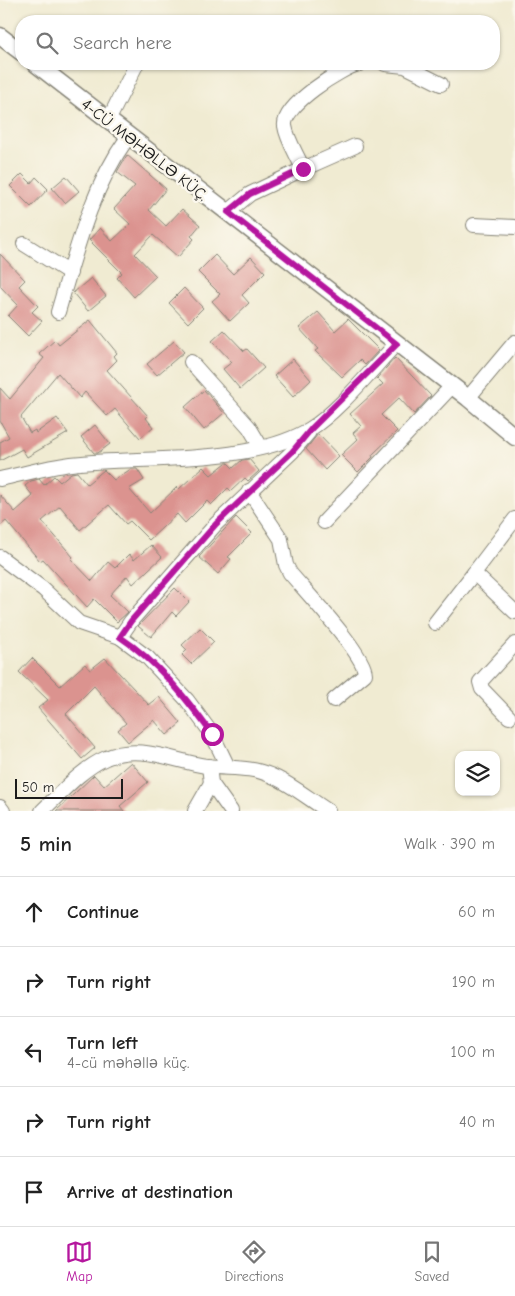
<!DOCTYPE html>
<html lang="en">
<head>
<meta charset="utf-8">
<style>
	body { margin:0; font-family:"Comic Neue",sans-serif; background:#f2f2f2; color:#222 }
	.controls { position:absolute; right:15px; bottom:15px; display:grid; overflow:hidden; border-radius:10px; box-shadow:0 1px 4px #0004 }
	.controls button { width:45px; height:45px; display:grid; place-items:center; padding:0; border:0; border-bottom:1px solid #e0e0e0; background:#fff; color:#222; font:25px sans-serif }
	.scale { position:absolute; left:15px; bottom:12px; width:108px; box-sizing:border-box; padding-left:5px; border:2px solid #1c1c1c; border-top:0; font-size:14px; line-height:18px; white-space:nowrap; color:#1c1c1c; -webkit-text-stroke:4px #fbf7ec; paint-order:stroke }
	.stop { position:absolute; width:15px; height:15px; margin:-11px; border:4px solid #b5179e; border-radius:50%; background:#fff }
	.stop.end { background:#b5179e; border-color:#fff; box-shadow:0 1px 5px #0008 }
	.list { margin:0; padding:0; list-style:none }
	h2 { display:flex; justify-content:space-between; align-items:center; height:65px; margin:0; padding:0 20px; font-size:21px }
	h2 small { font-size:16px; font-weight:400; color:#767676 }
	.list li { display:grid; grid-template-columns:32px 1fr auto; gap:15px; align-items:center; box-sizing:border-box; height:70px; padding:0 20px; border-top:1px solid #e0e0e0 }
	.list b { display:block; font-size:19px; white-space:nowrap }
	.list p { margin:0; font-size:16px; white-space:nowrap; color:#767676 }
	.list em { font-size:16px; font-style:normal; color:#767676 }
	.icon { flex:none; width:28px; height:28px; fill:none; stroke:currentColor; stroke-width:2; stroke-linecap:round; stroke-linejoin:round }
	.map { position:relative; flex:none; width:515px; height:811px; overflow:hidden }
	.search { position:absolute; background:#fff; box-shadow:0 1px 4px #0004; left:15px; right:15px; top:15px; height:55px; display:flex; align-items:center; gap:12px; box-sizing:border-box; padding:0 18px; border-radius:20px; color:#767676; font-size:19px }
	.sheet { height:415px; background:#fff }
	nav { display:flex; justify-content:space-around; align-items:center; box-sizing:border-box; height:70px; border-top:1px solid #e0e0e0; background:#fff; font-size:14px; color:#767676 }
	nav a { display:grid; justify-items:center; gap:2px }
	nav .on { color:#b5179e }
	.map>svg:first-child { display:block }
</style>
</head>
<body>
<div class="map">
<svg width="515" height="811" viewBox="0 0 515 811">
	<rect width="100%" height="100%" fill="#fbf7ec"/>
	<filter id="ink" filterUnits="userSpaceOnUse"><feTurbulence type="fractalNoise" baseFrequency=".02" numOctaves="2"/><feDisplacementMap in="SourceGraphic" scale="10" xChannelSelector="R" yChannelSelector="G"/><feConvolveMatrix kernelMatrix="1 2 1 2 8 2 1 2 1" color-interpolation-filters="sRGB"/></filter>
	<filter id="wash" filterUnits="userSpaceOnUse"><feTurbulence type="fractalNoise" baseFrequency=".0096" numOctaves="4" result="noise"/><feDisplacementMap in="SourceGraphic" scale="20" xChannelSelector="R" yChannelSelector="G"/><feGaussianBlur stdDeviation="1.12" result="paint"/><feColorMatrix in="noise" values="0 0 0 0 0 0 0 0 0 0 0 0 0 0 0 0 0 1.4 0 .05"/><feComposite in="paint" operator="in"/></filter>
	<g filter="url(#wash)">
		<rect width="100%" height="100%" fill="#f0ebd2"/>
		<g id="blocks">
			<!-- building -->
			<g fill="#db938f">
				<polygon points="127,155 166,189 149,210 166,226 182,209 200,225 191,236 194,239 178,257 153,235 135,254 156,276 134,297 117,278 122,273 89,240 100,228 112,241 130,224 114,209 135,186 117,172"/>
				<polygon points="22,174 31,183 36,177 48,189 31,207 10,186"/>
				<polygon points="66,176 79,191 65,203 52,188"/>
				<polygon points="0,254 25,280 19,286 38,306 32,312 42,321 28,336 8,316 18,305 0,286"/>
				<polygon points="215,255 233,274 251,257 265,272 242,295 249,303 230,321 212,301 220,294 198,272"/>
				<polygon points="91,278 106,296 88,311 73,293"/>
				<polygon points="184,288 203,308 188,323 169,303"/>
				<polygon points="318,312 335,331 348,319 379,350 365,365 360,360 342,377 315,351 318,349 299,328"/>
				<polygon points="90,320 117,353 114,356 117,360 107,370 148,416 146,418 153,427 140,438 115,409 107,416 85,392 80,398 58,373 21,417 30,433 35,430 36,433 57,418 68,433 27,457 22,449 0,461 0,442 9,437 0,421 0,388 10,399 44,358 39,354 55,340 59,345"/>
				<polygon points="224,330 244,351 247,349 264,368 240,389 223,369 232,362 212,341"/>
				<polygon points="174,341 184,352 157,375 147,364"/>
				<polygon points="395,358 431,396 414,414 399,398 381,415 397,431 372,455 373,457 358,472 341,455 358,439 353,433 361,426 350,414 383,384 377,378"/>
				<polygon points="293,359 311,380 293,397 274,376"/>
				<polygon points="204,390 224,413 204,430 185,407"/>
				<polygon points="95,425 110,444 98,453 94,453 81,437"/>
				<polygon points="318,434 339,456 325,470 306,449"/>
				<polygon points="249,459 259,471 248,481 245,478 231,491 228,488 211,505 207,501 185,523 177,514 149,540 130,521 126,524 109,505 80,530 60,506 42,521 73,557 71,559 92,581 108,562 115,568 129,554 134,560 151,545 162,557 133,584 127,576 110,595 128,612 117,622 94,599 87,607 43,559 40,561 6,521 0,526 0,495 15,512 33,496 25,486 31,481 39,479 44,485 54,476 60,482 71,473 77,472 87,484 104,470 114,480 131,469 137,469 144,480 129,489 150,513 177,487 179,489 203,467 211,475 226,463 228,463 233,468 242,460"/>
				<polygon points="236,517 252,533 228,557 231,559 218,574 199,557"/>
				<polygon points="175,588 189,602 176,616 172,612 151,637 138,626"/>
				<polygon points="200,628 214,642 191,664 182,655 187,650 182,645"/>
				<polygon points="32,658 60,686 85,664 90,670 105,658 149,705 159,697 181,723 167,735 154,720 128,742 118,730 126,723 94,686 66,714 95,748 82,759 38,708 48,700 19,672"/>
				<polygon points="131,762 148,782 120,806 124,811 56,811 94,775 104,786"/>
			</g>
		</g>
	</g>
	<g filter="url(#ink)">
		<use href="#blocks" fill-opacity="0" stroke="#868477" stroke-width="1"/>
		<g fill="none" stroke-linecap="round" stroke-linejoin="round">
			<!-- minor casing -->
			<g stroke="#868477" stroke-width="16">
				<g id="minor">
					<polyline points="385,64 405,66 441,84"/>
					<polyline points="108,121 136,65"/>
					<polyline points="303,169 355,146"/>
					<path d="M228,212l22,-18 53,-25c-5,-13 -16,-29 -18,-43 -3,-20 56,-58 74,-62"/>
					<polyline points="474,225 515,227"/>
					<polyline points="24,244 70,273"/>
					<path d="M58,312c18,-61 33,-123 70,-175"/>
					<polyline points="191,362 249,427 261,447"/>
					<polyline points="468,398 515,342"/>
					<path d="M0,479c23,-5 47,-12 71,-15 70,-8 179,2 239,-35 28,-17 63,-61 87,-86"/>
					<path d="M249,491l32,48 5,26 4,8c15,18 75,81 75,101l-31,26"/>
					<polyline points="515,519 474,573 515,612"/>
					<polyline points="324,522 452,386"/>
					<polyline points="0,557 43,589 79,623 120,637 147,657 187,700 212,734 228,767"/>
					<polyline points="435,623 474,573"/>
					<polyline points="120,637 131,621 216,524 292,452 309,432"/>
					<polyline points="509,717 482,689 480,682 515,644"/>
					<polyline points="209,766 211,783 231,811"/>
					<polyline points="0,807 3,811"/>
					<path d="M42,811c19,-18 39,-42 64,-53 32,-15 68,3 100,8 22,3 44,0 64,9 20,8 39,24 58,36"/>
					<polyline points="195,811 211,783"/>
				</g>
			</g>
			<!-- tertiary casing -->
			<g stroke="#868477" stroke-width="19">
				<g id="tertiary">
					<polyline points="0,36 21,52"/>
					<polyline points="36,64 468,398 515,437"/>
				</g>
			</g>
			<!-- minor -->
			<use href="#minor" stroke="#fff" stroke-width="14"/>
			<!-- tertiary -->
			<use href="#tertiary" stroke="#fff" stroke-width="16"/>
		</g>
	</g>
	<g fill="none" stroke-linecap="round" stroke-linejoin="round" filter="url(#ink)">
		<!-- route -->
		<path stroke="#b5179e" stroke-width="6" d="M212,734c-26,-36 -54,-72 -92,-97l11,-16 85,-97 76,-72 20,-24 85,-84 -169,-132 22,-18 53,-25"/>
	</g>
	<g text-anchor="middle" stroke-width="5" stroke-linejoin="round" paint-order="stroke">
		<!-- street labels -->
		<g font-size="16" fill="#1c1c1c" stroke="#fbf7ec">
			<text transform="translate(145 149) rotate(38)" y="6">4-CÜ MƏHƏLLƏ KÜÇ.</text>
		</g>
	</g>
</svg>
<div class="controls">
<button><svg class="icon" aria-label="layers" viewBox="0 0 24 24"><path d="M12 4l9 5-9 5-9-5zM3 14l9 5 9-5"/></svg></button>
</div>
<div class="scale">50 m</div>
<div class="stop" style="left:212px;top:734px"></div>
<div class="stop end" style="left:303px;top:169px"></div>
<div class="search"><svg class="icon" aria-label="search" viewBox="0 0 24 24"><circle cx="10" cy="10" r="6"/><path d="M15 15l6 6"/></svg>Search here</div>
</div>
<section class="sheet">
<h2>5 min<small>Walk · 390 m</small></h2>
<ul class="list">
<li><svg class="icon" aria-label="ahead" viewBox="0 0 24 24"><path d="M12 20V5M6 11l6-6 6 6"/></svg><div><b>Continue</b></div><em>60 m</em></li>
<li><svg class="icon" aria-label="right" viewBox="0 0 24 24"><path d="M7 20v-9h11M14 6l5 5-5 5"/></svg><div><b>Turn right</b></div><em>190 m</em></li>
<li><svg class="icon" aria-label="left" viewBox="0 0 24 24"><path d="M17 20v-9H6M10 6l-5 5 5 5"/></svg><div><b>Turn left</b><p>4-cü məhəllə küç.</p></div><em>100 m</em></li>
<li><svg class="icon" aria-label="right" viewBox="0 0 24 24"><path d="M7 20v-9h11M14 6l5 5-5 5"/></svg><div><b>Turn right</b></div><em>40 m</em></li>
<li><svg class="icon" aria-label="arrive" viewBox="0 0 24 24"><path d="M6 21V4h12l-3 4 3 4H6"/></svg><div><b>Arrive at destination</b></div></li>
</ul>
</section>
<nav>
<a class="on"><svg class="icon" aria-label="map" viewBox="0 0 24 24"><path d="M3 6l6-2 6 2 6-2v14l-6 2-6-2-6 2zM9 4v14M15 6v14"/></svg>Map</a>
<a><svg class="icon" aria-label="directions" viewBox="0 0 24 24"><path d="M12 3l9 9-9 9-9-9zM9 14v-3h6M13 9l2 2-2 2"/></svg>Directions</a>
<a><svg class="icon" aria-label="saved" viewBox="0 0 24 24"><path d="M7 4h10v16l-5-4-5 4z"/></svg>Saved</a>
</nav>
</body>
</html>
